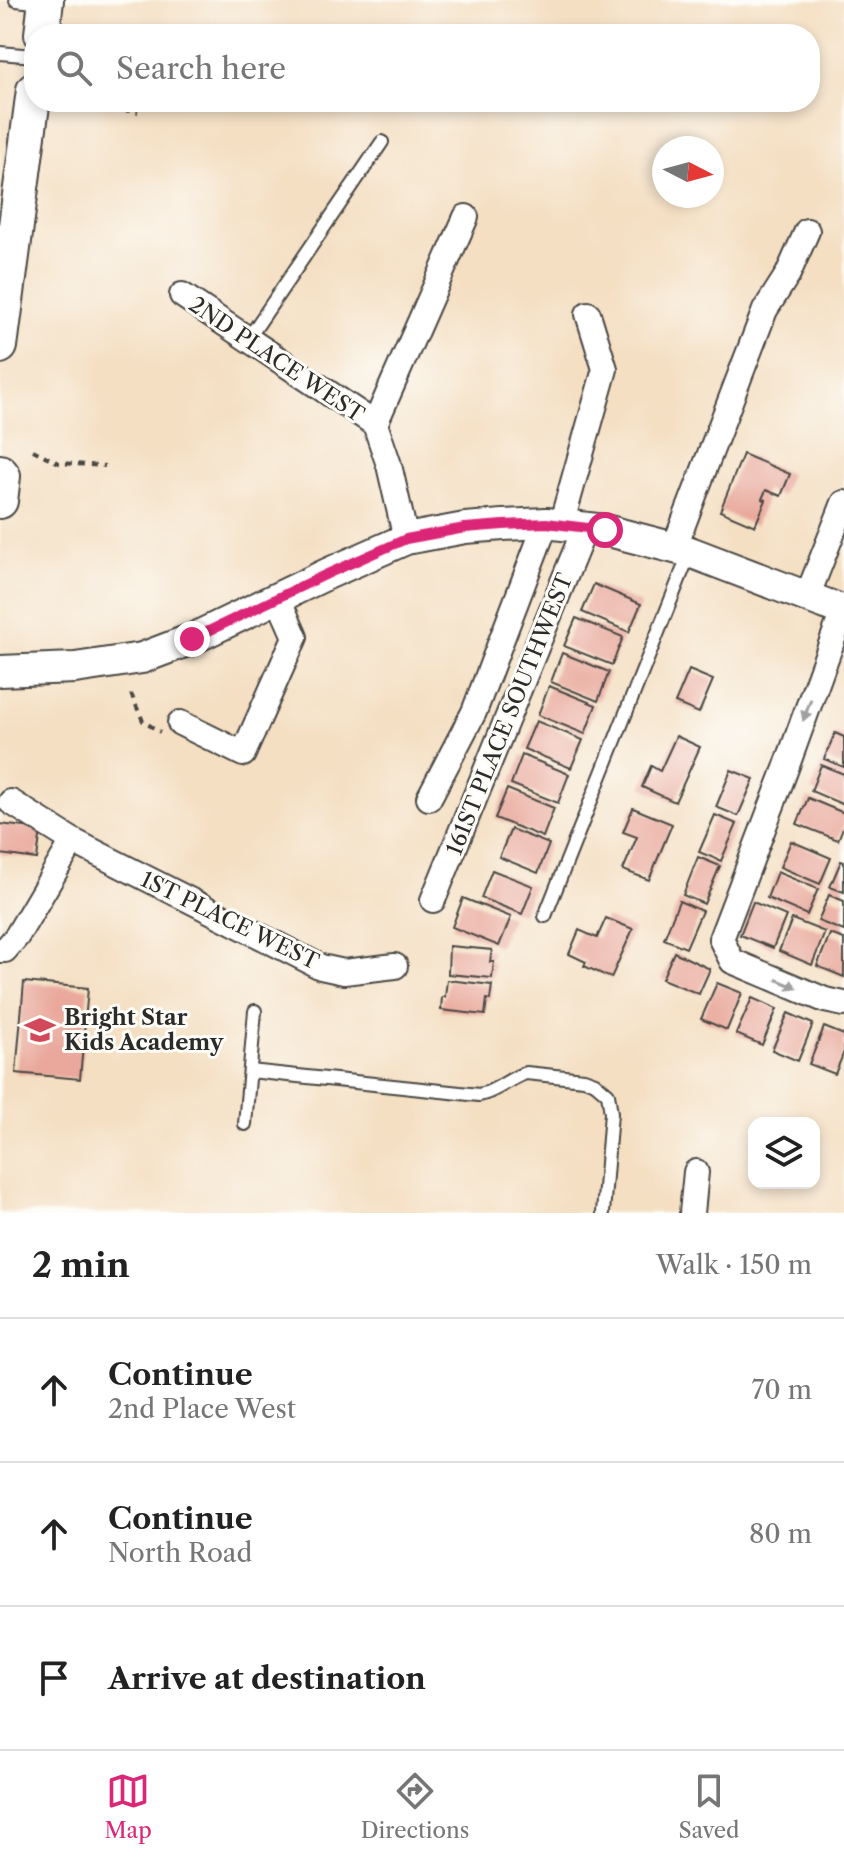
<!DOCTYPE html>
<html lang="en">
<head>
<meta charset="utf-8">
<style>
	body { margin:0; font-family:"Libre Caslon Text",serif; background:#f6f6f6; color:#222 }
	.controls { position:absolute; right:24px; bottom:24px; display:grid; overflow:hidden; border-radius:16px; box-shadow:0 4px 12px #0003 }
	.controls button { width:72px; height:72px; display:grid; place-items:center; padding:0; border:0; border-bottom:2px solid #e0e0e0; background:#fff; color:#222; font:40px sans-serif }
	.compass { position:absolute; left:652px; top:136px; width:72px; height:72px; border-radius:50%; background:#fff; box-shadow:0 4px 12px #0003; rotate:96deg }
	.stop { position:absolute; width:24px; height:24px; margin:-18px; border:6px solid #db2777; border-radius:50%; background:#fff }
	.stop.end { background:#db2777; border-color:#fff; box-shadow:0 2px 8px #0008 }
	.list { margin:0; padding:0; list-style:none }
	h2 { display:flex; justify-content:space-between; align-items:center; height:104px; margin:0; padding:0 32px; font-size:34px }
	h2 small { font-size:26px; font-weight:400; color:#767676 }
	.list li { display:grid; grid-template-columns:52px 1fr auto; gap:24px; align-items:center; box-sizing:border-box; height:144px; padding:0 32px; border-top:2px solid #e0e0e0 }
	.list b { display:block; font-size:30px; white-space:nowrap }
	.list p { margin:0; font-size:26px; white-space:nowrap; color:#767676 }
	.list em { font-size:26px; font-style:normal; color:#767676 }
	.icon { flex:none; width:44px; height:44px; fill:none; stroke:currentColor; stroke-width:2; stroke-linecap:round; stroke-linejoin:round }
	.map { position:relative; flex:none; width:844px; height:1213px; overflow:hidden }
	.search { position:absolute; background:#fff; box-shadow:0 4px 12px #0003; left:24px; right:24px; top:24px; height:88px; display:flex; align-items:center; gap:20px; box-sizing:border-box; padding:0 28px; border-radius:32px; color:#767676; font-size:30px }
	.sheet { height:536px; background:#fff }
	nav { display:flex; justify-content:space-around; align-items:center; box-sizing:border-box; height:112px; border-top:2px solid #e0e0e0; background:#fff; font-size:22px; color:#767676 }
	nav a { display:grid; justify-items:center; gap:4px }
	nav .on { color:#db2777 }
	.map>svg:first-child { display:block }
</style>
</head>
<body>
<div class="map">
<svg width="844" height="1213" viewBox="0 0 844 1213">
	<rect width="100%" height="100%" fill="#fdfcf7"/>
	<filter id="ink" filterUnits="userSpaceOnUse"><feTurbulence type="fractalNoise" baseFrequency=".0125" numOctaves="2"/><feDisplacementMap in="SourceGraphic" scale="16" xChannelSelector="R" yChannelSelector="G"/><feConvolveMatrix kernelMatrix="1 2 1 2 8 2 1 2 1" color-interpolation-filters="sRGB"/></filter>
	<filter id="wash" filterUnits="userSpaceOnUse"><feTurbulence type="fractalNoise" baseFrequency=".006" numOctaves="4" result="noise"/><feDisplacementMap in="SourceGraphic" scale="32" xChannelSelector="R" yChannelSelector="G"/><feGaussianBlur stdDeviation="1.8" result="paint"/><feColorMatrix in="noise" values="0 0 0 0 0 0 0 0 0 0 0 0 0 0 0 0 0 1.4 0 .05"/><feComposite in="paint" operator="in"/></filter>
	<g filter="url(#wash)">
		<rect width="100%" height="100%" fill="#f4dfc3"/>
		<g id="blocks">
			<!-- building -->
			<g fill="#e9a89b">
				<polygon points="743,454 790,474 781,496 766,490 762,499 766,500 755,526 720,511"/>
				<polygon points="594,584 641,604 629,632 582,612"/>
				<polygon points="576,618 623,637 612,665 564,646"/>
				<polygon points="562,653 609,672 598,701 551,682"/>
				<polygon points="689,670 713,680 699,713 675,703"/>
				<polygon points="549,686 596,705 585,734 538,715"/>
				<polygon points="536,721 583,740 571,768 524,749"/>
				<polygon points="835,733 844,737 844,767 824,759"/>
				<polygon points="676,736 700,747 675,802 642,787 651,766 660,771"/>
				<polygon points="522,755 569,774 558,803 511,784"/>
				<polygon points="821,765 844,774 844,805 811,791"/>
				<polygon points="731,770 754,779 738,816 716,807"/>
				<polygon points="507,789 554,808 543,837 495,818"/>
				<polygon points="808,798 844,813 844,825 838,840 797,824"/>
				<polygon points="633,808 672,824 649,880 623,870 637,837 623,832"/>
				<polygon points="715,815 737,824 721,861 699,852"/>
				<polygon points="0,824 41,829 37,859 0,854"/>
				<polygon points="511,829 549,844 538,873 499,857"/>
				<polygon points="791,841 831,858 820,884 780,867"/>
				<polygon points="698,857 720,866 704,904 683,895"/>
				<polygon points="841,861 844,862 844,892 830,887"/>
				<polygon points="492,870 533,886 522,914 481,898"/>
				<polygon points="777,872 818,889 807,915 767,898"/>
				<polygon points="829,895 844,901 844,931 818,921"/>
				<polygon points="463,898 511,917 499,946 452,927"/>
				<polygon points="679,901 702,911 686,948 664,939"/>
				<polygon points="753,902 786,916 773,948 740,935"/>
				<polygon points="606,918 633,929 611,978 584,966 586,962 569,954 579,930 597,938"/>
				<polygon points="792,919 825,932 812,965 779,951"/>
				<polygon points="830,934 844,939 844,977 817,966"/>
				<polygon points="449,946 492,950 490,962 494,962 492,978 448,974"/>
				<polygon points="674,952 710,969 699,994 662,979"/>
				<polygon points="447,980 492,985 490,1000 487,999 485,1015 441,1010 442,997 445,997"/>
				<polygon points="24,982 88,988 80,1079 16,1073"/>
				<polygon points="717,983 742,993 727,1030 701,1019"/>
				<polygon points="752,998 777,1009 762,1045 736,1034"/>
				<polygon points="788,1013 813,1024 798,1061 772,1050"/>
				<polygon points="824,1027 844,1035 844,1052 835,1074 809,1064"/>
			</g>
		</g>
	</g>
	<g filter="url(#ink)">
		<use href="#blocks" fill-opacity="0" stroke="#494642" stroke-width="2"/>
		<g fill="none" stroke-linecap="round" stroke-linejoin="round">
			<!-- service casing -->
			<g stroke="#494642" stroke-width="16">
				<g id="service">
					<polyline points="16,0 44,3"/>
					<polyline points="0,53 34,56"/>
					<polyline points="248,339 382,142"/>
					<polyline points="545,916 690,552"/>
					<path d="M250,1071l229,24c18,-3 30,-17 47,-22l58,6 11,4 13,11 3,19 -8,100"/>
					<polyline points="245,1124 255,1011"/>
				</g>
			</g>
			<!-- minor casing -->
			<g stroke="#494642" stroke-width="28">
				<g id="minor">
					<polyline points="182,295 375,424 389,465 406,539"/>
					<polyline points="375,424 466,217"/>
					<polyline points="561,525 605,369 588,314"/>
					<polyline points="674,548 765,310 788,274 807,231"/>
					<polyline points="807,597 844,503"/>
					<polyline points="843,611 785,771 721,939 732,961 825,1000 844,1004"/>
					<polyline points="180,723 243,754 295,637 278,598"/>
					<polyline points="429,798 474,712 546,523"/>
					<polyline points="11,802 73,841"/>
					<polyline points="433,900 585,528"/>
					<polyline points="0,950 5,950 17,936 73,841 321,967 344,972 395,966"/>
					<polyline points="692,1213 696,1172"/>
				</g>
			</g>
			<!-- tertiary casing -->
			<g stroke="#494642" stroke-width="34">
				<polyline id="tertiary" points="0,671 75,668 142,658 192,639 327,574 406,539 465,528 503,525 546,523 605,530 690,552 844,611"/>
			</g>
			<!-- secondary casing -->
			<g stroke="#494642" stroke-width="38">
				<g id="secondary">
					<polyline points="42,34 46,0"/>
					<polyline points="0,346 34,90"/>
					<polyline points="0,472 3,476 0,501"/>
				</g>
			</g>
			<!-- path -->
			<g stroke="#494642" stroke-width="4" stroke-dasharray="6 6" stroke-linecap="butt">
				<polyline points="77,104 138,112"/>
				<polyline points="33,450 59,463 105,466"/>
				<polyline points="131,694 143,721 160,732"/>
			</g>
			<!-- service -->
			<use href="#service" stroke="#fff" stroke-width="12"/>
			<!-- minor -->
			<use href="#minor" stroke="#fff" stroke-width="24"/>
			<!-- tertiary -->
			<use href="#tertiary" stroke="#fff" stroke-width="30"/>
			<!-- secondary -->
			<use href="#secondary" stroke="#fff" stroke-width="34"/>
		</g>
		<!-- one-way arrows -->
		<defs><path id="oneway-solid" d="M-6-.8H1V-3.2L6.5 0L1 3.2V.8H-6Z" transform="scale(2)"/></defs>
		<g fill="#a0a0a0">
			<use href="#oneway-solid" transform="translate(807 710) rotate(110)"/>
			<use href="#oneway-solid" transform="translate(787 984) rotate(23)"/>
		</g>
	</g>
	<g fill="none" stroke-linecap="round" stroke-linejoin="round" filter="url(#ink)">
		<!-- route -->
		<polyline stroke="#db2777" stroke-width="10" points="192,639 327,574 406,539 465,528 503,525 546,523 605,530"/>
	</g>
	<!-- icons -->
	<defs>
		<g id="school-bare" transform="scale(2.4)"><path d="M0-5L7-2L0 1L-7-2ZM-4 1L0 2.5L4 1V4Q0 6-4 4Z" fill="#d1495b" stroke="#fdfcf7" stroke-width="2.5" paint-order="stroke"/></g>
	</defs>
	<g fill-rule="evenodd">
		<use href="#school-bare" x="40" y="1030"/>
	</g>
	<g text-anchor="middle" stroke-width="6" stroke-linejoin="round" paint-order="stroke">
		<!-- street labels -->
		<g font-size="22" fill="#2b2b2b" stroke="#fdfcf7">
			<text transform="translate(277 359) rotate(34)" y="8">2ND PLACE WEST</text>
			<text transform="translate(509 714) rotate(-68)" y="8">161ST PLACE SOUTHWEST</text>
			<text transform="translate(230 920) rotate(26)" y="8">1ST PLACE WEST</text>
		</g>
		<!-- poi labels -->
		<g font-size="22" font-weight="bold" fill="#2b2b2b" stroke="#fdfcf7" text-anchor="start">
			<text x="64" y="1025">Bright Star<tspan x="64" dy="25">Kids Academy</tspan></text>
		</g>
	</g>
</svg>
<div class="controls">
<button><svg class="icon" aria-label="layers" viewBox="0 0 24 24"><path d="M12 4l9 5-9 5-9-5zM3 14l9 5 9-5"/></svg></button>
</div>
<svg class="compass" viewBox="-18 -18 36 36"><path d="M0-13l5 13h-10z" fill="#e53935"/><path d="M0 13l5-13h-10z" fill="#767676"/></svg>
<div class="stop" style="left:605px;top:530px"></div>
<div class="stop end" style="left:192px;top:639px"></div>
<div class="search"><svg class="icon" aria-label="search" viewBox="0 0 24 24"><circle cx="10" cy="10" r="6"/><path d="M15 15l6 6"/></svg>Search here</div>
</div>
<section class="sheet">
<h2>2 min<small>Walk · 150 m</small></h2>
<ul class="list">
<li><svg class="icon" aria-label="ahead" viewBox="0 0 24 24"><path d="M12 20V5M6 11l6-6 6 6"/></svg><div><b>Continue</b><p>2nd Place West</p></div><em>70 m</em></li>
<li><svg class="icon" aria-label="ahead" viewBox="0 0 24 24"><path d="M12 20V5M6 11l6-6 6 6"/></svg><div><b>Continue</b><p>North Road</p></div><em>80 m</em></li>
<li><svg class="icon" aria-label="arrive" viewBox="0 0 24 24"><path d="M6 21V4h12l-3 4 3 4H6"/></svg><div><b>Arrive at destination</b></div></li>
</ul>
</section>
<nav>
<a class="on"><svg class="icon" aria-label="map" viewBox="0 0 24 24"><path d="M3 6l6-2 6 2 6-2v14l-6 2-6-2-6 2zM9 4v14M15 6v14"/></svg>Map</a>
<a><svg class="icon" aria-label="directions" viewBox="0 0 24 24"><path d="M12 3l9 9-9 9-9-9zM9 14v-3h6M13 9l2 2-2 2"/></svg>Directions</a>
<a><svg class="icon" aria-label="saved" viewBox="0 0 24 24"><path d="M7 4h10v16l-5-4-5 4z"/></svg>Saved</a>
</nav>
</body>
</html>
